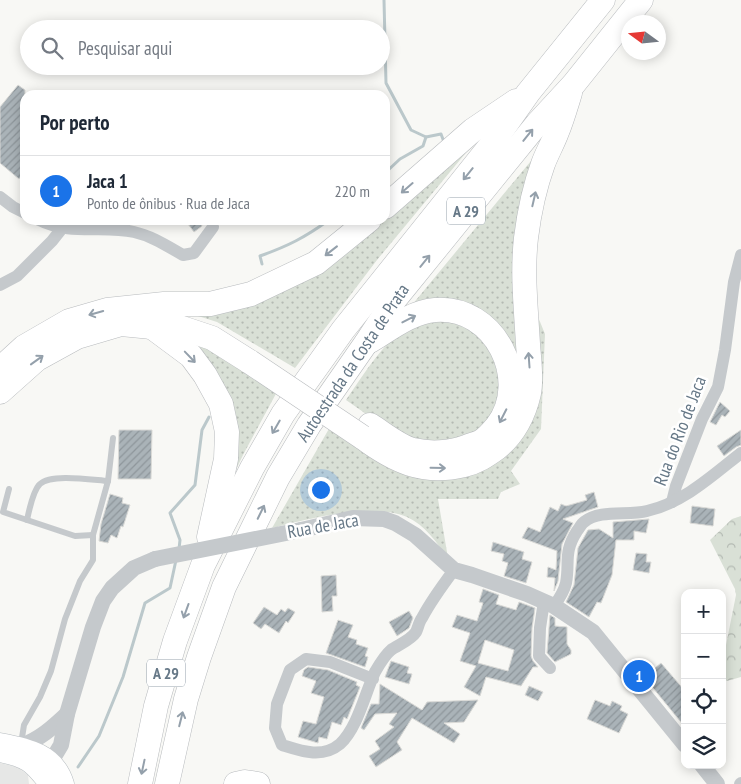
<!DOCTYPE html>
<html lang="pt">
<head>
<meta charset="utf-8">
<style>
	body { margin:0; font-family:"PT Sans Narrow",sans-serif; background:#f2f2f3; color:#1f2937 }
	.controls { position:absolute; right:15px; bottom:15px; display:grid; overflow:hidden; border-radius:10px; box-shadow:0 2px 12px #0003 }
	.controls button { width:45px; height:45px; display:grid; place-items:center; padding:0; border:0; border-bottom:1px solid #e0e1e3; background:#fff; color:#1f2937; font:25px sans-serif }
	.compass { position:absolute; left:621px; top:15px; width:45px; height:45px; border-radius:50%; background:#fff; box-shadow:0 2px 12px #0003; rotate:285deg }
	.you { position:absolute; left:320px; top:489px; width:18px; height:18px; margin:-12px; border:4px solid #fff; border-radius:50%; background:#1a73e8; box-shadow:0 0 0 8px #1a73e833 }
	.badge { display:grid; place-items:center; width:32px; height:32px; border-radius:50%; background:#1a73e8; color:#fff; font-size:16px; font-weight:700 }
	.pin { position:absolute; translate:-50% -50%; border:2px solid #fff; box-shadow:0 1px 5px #0006 }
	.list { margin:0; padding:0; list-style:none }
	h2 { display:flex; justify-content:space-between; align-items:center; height:65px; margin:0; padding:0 20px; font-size:21px }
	h2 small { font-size:16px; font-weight:400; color:#747a83 }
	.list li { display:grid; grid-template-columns:32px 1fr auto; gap:15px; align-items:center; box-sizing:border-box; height:70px; padding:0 20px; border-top:1px solid #e0e1e3 }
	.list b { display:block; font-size:19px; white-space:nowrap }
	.list p { margin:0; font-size:16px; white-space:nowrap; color:#747a83 }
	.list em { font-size:16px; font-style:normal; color:#747a83 }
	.icon { flex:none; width:28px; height:28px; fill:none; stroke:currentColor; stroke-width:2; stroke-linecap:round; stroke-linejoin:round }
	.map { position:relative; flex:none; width:741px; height:784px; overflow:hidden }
	.search { position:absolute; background:#fff; box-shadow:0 2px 12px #0003; left:20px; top:20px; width:370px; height:55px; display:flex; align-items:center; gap:12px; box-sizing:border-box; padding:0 18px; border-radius:28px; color:#747a83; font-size:19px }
	.panel { position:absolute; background:#fff; box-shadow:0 2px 12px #0003; left:20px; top:90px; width:370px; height:135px; border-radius:15px }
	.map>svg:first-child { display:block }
</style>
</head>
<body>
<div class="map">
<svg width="741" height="784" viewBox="0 0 741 784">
	<defs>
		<pattern id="grass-dots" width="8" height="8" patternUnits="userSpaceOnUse" patternTransform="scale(1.25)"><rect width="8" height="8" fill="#d9e0d6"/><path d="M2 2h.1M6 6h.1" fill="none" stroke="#b4bab3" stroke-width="1.8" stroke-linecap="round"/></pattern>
		<pattern id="forest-crowns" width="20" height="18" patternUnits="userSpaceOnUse" patternTransform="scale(1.25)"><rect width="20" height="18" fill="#d9e0d6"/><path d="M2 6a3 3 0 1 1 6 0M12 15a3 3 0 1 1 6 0" fill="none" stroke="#b4bab3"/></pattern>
		<pattern id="building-hatch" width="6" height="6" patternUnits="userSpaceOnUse" patternTransform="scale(1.25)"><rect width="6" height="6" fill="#aab3b8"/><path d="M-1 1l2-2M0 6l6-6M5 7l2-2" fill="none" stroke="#8e969b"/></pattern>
	</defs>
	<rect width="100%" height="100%" fill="#f8f8f5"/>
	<!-- built -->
	<polygon fill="#e6e7e6" points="0,763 17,767 28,775 29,784 0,784"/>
	<!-- grass -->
	<g fill="url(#grass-dots)">
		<polygon points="479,137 377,260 295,368 217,322 179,310 243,302 377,220 385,220 385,213"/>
		<polygon points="540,150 521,375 495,327 407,311"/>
		<path d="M534,307l11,27 -4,95 -30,42 9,13 -19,8 -3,7h-60l10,59c-12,-16 -23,-33 -41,-41 -35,-15 -99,2 -135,11l58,-101 161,39z"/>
		<path d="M447,320l37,16 21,53 -14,33 -32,21 -34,1 -46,-21 -33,-23c18,-25 42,-69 74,-77 9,-2 19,-2 27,-3z"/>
		<polygon points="174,335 221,354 278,390 243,455 221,501 232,449"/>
	</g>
	<!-- forest -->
	<polygon fill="url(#forest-crowns)" points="741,516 741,677 727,681 722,679 723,660 736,595 735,589 710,540 732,519"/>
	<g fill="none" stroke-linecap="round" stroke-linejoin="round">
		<!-- stream -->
		<g stroke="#bbc8cb" stroke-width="3">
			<polyline points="384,0 386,83 411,130 426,137 441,134 444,142"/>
			<polyline points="385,173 400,159 423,146 426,137"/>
			<path d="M262,264l-2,-8c28,-10 44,-18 69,-36"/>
			<polyline points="179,549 180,540 170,513 195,485 202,430 209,417"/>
			<polyline points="78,767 99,736 123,677 145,603 170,588 176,560"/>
		</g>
	</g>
	<!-- building -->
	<g fill="url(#building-hatch)" stroke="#dadad7" fill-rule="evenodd">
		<polygon points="18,85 25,90 25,172 19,179 0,163 0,107"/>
		<polygon points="185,220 200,220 202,226 194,232"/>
		<polygon points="720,402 730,411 725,417 722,415 716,425 710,422"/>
		<polygon points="119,430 152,430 151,479 118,479"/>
		<polygon points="741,430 741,445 736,447 724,456 717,446"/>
		<polygon points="594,492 598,507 563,519 573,523 562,544 558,581 554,591 555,578 547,577 548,567 556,570 557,551 522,538 528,527 540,532 550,507 558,511 561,504 566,506 587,500 585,495"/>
		<polygon points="110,494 123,498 122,503 130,505 123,527 121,526 117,538 111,535 108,543 99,541 101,524"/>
		<polygon points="692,506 715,509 713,526 690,523"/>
		<polygon points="649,519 646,533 634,531 634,540 616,540 612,575 601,603 597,602 589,617 566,602 574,585 578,548 588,530 599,529 613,538 613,522"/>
		<polygon points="493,542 524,552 522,559 532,562 526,583 504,576 508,563 502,561 504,554 491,551"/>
		<polygon points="636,553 647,554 646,562 651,562 649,573 633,570"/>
		<polygon points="336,575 337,596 332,596 333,611 322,612 321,576"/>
		<path d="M483,589l16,6 -3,9 20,6 3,-8 16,6 -3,20 -1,28 2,5 5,6h-5l-12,19 -35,-9 -6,19 -16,-9 12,-21 -16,-5 10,-28 -18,-6 5,-12 20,6 6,-18 -4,-1zM485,640l29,10 -6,21 -30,-8z"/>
		<polygon points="264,607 277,615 281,609 285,612 288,608 295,612 288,623 286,621 279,633 265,624 261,629 253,623"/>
		<polygon points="409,611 413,618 409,628 397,636 389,622"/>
		<polygon points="550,615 555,618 555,626 567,627 567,644 571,650 571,654 555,662 547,653"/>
		<polygon points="338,620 353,625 348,637 357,640 356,644 368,648 365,656 368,657 365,667 326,653"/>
		<polygon points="391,661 409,667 407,673 412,674 409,684 385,677"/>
		<polygon points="661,663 685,691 685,727 644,677"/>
		<polygon points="308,667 328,670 357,682 356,685 360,687 347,719 344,717 341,725 332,722 327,739 319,737 318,743 298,737 303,721 316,724 324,697 311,693 316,681 302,676 304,670"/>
		<polygon points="380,684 422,710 427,702 478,700 464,722 444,723 460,734 454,743 412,718 397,742 402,750 376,767 369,756 380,749 375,741 394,727 389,724 397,713 375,714 364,730 361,728 371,704 379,704"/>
		<polygon points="529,686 543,692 538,701 525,695"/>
		<polygon points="595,700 610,706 612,701 622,706 620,710 628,714 619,733 587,719"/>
	</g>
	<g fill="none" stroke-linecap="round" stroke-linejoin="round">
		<!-- secondary casing -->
		<g stroke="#b7bdc1" stroke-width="19">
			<g id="secondary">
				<path d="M0,742c28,5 56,11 65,42"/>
				<path d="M0,753c26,5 32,10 48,31"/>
			</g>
		</g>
		<!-- motorway casing -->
		<g stroke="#b8bbbe" stroke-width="25">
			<g id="motorway">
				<polyline points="385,207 473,130 516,101"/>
				<polyline points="152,327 191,356 205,375 221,404 227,432 226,459 209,537"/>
				<path d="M370,341c20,-12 41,-29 65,-31 60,-5 97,70 62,116 -5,6 -11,13 -17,16 -4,2 -10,3 -14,5 -16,6 -36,7 -53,3 -15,-4 -30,-17 -43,-25"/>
				<polyline points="0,369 24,347 69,321 107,310 164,304 210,304 251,294 316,263 369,220"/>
				<polyline points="0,392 37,359 77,337 121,324 152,327 170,324 212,338 250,362"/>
				<path d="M362,437c32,24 61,38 102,28 13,-3 22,-9 33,-17 17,-14 27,-33 32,-55 3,-15 0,-33 -1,-49 -2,-35 -6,-71 -2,-106 3,-24 9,-52 17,-74 4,-11 10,-21 14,-32 5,-12 9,-26 13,-39"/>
				<polyline points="140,784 156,706 175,641 203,565 252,468 283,414 343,330 495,140 528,93 603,0"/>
				<polyline points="167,784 186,699 199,657 224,587 278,477 309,425 366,343 395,299 537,124 573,85 641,0"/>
				<polyline points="236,784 245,782 258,784"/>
			</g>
		</g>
		<!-- service -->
		<g stroke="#c5c9cc" stroke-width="6">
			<polyline points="9,489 3,512 75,536 93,535"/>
			<path d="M27,520c2,-9 6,-30 13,-36 11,-11 53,-4 68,-3"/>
			<polyline points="21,744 24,725 40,697 51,671 65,619 80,581 93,560 93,535 108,481 113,438"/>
		</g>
		<!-- minor -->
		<g stroke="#c5c9cc" stroke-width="12">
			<polyline points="0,197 13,207 25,213"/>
			<path d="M39,220c32,16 63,5 95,12 18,4 33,14 49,23l11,-2 19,-26"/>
			<polyline points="0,285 17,276 52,241 63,227"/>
			<polyline points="672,502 676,486 702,419 718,387 725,350 734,282 741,255"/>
			<polyline points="544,601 540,628 539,656 550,668"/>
			<path d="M554,606c5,-7 10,-14 12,-23 4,-21 -3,-30 11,-52 2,-2 4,-7 7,-9 16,-13 44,-6 63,-11 36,-8 66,-36 94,-58"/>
			<path d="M373,679l-43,-17 -24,-3 -16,11 -13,34 -2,24 7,17c19,6 40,14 58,-1 18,-17 25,-51 35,-72 4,-7 10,-17 16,-22 7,-5 20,-10 25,-18 2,-4 3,-10 6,-14 9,-17 20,-32 32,-48"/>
			<polyline points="740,784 741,783"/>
		</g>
		<!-- tertiary -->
		<g stroke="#c5c9cc" stroke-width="16">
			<polyline points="301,530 353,518 384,519 395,523 415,535 454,570 472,575 527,594 554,606 593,632 685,745"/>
			<path d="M21,746c19,-7 31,-18 46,-32"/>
			<polyline points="52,760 61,745 67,714 93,627 103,601 112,588 134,568 155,559"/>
			<polyline points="702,765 717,784"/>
		</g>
		<!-- secondary -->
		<use href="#secondary" stroke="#fff" stroke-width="18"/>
		<!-- motorway -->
		<use href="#motorway" stroke="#fff" stroke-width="24"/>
		<!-- motorway-bridge casing -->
		<g stroke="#b8bbbe" stroke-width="25" stroke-linecap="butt">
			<polyline id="motorway-bridge" points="250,362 362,437"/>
		</g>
		<!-- tertiary-bridge -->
		<polyline stroke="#c5c9cc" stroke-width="16" points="155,559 301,530"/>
		<!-- motorway-bridge -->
		<use href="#motorway-bridge" stroke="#fff" stroke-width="24"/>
	</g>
	<!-- one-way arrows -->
	<defs><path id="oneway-shaft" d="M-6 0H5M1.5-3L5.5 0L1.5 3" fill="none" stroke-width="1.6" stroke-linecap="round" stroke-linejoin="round" transform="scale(1.25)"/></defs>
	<g stroke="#94a0ab">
		<use href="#oneway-shaft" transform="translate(528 135) rotate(-51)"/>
		<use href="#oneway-shaft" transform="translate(468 174) rotate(129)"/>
		<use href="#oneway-shaft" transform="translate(407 188) rotate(139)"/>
		<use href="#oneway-shaft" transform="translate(534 199) rotate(-77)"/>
		<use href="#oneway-shaft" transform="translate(331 251) rotate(142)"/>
		<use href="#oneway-shaft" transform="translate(425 261) rotate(-51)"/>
		<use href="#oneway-shaft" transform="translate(96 313) rotate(164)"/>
		<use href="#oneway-shaft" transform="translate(409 319) rotate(-27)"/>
		<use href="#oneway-shaft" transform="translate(190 357) rotate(46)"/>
		<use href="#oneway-shaft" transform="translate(37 360) rotate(-36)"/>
		<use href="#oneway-shaft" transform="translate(529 360) rotate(-94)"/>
		<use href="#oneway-shaft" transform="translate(503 416) rotate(117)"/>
		<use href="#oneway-shaft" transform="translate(276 427) rotate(120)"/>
		<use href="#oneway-shaft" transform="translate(438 468) rotate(1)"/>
		<use href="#oneway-shaft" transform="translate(261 512) rotate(-64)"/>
		<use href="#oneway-shaft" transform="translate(186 611) rotate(110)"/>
		<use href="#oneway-shaft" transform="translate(181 719) rotate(-76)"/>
		<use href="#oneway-shaft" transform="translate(143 767) rotate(102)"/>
	</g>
	<g text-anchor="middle" stroke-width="5" stroke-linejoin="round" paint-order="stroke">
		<!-- shield labels -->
		<g fill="#fff" stroke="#94a0ab" stroke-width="1">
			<rect x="447" y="197.5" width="38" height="27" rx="4"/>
			<rect x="147" y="659.5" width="38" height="27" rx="4"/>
		</g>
		<g font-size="16" font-weight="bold" fill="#667887">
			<text x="466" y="217">A 29</text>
			<text x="166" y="679">A 29</text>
		</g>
		<!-- street labels -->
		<g font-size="18" fill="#667887" stroke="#fff">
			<text transform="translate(353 363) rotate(-56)" y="6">Autoestrada da Costa de Prata</text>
			<text transform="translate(680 431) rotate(-69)" y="6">Rua do Rio de Jaca</text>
			<text transform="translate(323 526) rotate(-10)" y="6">Rua de Jaca</text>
		</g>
	</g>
</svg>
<div class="controls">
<button>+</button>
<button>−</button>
<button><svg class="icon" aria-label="locate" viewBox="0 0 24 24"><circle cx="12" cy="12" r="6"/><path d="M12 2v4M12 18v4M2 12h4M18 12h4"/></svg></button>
<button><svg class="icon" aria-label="layers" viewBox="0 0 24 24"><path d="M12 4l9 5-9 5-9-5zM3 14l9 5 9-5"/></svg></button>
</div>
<svg class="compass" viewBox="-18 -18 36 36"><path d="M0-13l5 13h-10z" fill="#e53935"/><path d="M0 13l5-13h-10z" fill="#747a83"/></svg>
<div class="you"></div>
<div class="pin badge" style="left:639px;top:676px">1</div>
<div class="search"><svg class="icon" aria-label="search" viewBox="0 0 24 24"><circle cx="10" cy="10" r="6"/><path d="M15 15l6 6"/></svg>Pesquisar aqui</div>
<section class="panel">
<h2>Por perto<small></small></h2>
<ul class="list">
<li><span class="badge">1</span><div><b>Jaca 1</b><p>Ponto de ônibus · Rua de Jaca</p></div><em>220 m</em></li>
</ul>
</section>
</div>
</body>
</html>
